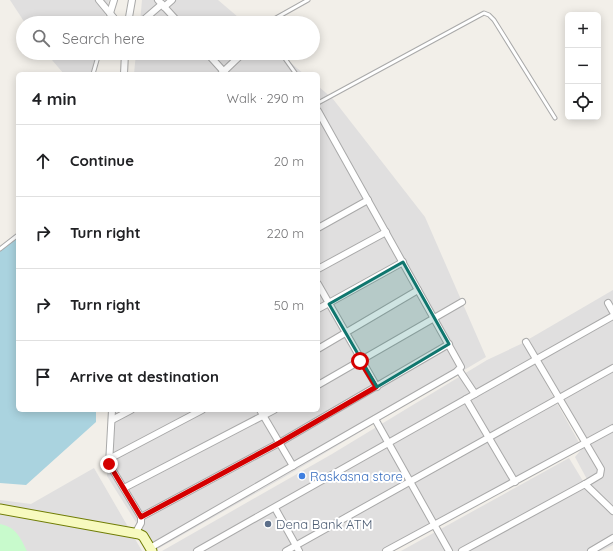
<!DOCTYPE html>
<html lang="en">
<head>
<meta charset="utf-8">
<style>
	body { margin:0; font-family:Quicksand,sans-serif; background:#f2f2f2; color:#202124 }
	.controls { position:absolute; right:12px; top:12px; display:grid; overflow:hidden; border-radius:6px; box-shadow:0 2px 10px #0003 }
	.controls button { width:36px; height:36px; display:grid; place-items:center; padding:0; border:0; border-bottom:1px solid #e0e0e0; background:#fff; color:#202124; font:20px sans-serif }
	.stop { position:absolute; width:12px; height:12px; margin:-9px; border:3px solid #d40000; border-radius:50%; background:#fff }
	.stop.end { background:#d40000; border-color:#fff; box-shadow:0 1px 4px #0008 }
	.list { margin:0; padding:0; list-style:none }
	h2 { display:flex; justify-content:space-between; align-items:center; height:52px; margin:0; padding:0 16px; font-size:17px }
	h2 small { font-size:13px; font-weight:400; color:#757577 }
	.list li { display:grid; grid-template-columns:26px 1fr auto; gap:12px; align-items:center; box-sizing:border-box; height:72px; padding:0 16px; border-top:1px solid #e0e0e0 }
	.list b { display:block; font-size:15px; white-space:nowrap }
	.list em { font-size:13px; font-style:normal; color:#757577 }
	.icon { flex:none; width:22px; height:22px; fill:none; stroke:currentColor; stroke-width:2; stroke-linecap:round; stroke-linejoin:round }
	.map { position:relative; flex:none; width:613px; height:551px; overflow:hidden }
	.search { position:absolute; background:#fff; box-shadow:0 2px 10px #0003; left:16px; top:16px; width:304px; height:44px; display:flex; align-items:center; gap:10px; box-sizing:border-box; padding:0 14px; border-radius:22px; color:#757577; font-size:15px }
	.panel { position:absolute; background:#fff; box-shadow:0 2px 10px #0003; left:16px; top:72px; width:304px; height:340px; border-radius:6px }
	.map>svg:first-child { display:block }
</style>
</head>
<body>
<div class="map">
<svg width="613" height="551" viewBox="0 0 613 551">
	<rect width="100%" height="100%" fill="#f2efe9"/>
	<!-- residential -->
	<g fill="#e0dfdf">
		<polygon points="10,0 109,0 104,23 25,23"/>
		<polygon points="142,0 218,0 245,23 140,23"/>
		<polygon points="46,53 96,53 91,74 64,74"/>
		<polygon points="136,53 279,53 304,74 134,74"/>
		<polygon points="318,86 333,99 425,217 486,357 293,472 154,551 107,476 111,410 318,410"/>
		<polygon points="613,290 613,509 589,483 575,457 585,445 529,339"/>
		<polygon points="523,343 581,446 392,551 162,551 332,454 487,360"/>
		<polygon points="569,458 586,486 613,513 613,545 601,551 401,551"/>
		<polygon points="94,468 142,551 0,551 0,500 31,504"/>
	</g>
	<!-- park -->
	<path fill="#c8facc" d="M0,524c16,3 20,13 27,27h-27z"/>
	<!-- water -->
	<polygon fill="#aad3df" points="18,237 18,410 96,410 96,422 26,485 0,483 0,251"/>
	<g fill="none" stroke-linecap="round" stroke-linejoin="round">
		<!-- lane casing -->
		<g stroke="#a9a9a9" stroke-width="5">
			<g id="lane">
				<polyline points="107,23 110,13"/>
				<polyline points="267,23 308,0"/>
				<polyline points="281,53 296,74"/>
				<polyline points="93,74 99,53"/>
				<polyline points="318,103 484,13 489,15 494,20 555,118"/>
				<polyline points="0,249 18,235"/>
			</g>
		</g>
		<!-- street casing -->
		<g stroke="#a9a9a9" stroke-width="8">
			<g id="street">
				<polyline points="99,0 118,23"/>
				<polyline points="158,0 179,23"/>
				<polyline points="164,7 172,0"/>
				<polyline points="110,13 114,0"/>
				<polyline points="128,23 132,0"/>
				<polyline points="140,23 162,4"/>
				<polyline points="207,53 226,74"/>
				<polyline points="124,74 125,53"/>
				<polyline points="221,74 243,53"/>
				<polyline points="318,228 368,200"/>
				<polyline points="318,269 386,232"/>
				<polyline points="318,284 377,387"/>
				<polyline points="608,303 613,312"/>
				<polyline points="318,309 403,262"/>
				<polyline points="526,342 601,469 600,475 585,484"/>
				<polyline points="318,349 418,290"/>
				<polyline points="459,370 475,394"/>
				<polyline points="318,385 462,302"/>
				<polyline points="466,399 515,482"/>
				<polyline points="112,410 109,464 141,517 141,523 135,534"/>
				<polyline points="260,410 293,466"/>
				<polyline points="375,419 449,551"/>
				<polyline points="112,420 131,410"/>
				<polyline points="109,459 202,410"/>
				<polyline points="124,488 274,410"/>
				<polyline points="275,508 299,551"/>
				<polyline points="141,517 279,443 449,344"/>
				<polyline points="150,548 456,372 461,367 318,111"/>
				<polyline points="197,551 613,316"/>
				<polyline points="286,551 613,368"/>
				<polyline points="386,551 613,428"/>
				<polyline points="462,551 585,484 613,511"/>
				<polyline points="591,551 613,538"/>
			</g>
		</g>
		<!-- secondary casing -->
		<g stroke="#707d05" stroke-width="11">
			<polyline id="secondary" points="0,509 139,534 143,536 152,551"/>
		</g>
		<!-- lane -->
		<use href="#lane" stroke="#fff" stroke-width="3"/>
		<!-- street -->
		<use href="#street" stroke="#fff" stroke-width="6"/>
		<!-- secondary -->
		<use href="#secondary" stroke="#f7fabf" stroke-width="9"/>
	</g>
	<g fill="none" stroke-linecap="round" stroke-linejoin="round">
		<!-- route -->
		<polyline stroke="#d40000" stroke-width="5" points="109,464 141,517 279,443 376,387 360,361"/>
	</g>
	<!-- marked area -->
	<path fill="#0f766e" fill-opacity="0.2" stroke="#0f766e" stroke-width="3" stroke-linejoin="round" d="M403,262l46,82 -72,43 -48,-83z"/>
	<!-- markers -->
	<circle fill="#3f7fe0" stroke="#fff" stroke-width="1.5" cx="302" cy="476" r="4"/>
	<circle fill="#5c6f8a" stroke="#fff" stroke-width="1.5" cx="268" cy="524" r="4"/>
	<g text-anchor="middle" stroke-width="4" stroke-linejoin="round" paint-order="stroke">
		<!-- shop labels -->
		<g font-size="13" fill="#366cbe" stroke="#fff" text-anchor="start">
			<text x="310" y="481">Raskasna store</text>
		</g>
		<!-- service labels -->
		<g font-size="13" fill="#4e5e75" stroke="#fff" text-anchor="start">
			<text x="276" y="529">Dena Bank ATM</text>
		</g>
	</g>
</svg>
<div class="controls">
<button>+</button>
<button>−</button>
<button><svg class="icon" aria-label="locate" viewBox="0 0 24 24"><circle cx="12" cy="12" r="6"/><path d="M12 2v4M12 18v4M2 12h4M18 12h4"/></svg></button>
</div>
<div class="stop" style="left:360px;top:361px"></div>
<div class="stop end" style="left:109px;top:464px"></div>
<div class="search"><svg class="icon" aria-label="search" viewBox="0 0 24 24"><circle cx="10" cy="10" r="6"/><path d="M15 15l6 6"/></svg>Search here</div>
<section class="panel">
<h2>4 min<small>Walk · 290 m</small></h2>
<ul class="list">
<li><svg class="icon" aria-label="ahead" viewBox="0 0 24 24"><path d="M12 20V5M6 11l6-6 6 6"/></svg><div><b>Continue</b></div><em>20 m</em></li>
<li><svg class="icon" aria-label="right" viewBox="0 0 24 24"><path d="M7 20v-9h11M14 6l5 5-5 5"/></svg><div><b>Turn right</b></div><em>220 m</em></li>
<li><svg class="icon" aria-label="right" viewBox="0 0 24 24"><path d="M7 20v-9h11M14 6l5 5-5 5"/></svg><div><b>Turn right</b></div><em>50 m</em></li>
<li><svg class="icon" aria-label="arrive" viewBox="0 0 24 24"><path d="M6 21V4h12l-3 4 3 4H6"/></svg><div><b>Arrive at destination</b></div></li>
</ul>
</section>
</div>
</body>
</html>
